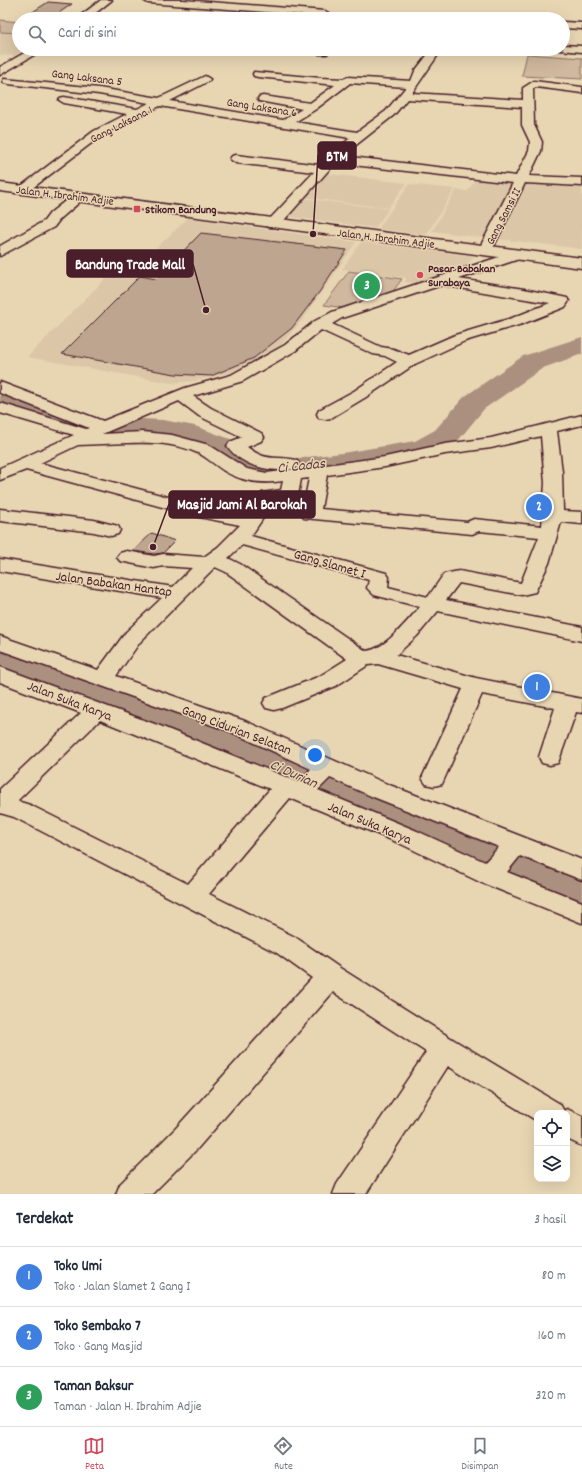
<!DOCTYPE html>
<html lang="id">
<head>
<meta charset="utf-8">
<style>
	body { margin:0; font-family:Dekko,sans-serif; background:#f2f2f3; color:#1f2937 }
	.controls { position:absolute; right:12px; bottom:12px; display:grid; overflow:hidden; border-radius:8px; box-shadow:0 4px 16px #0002 }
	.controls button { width:36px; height:36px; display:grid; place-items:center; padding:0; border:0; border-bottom:1px solid #e0e1e3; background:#fff; color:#1f2937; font:20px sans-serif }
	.you { position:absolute; left:315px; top:755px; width:14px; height:14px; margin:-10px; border:3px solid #fff; border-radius:50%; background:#1a73e8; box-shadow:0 0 0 6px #1a73e833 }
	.badge { display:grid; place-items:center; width:26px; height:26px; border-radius:50%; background:#d1495b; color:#fff; font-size:13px; font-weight:700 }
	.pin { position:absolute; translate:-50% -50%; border:2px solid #fff; box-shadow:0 1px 4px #0006 }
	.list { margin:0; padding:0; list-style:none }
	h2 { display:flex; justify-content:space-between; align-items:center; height:52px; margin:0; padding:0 16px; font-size:17px }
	h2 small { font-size:13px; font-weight:400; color:#747a83 }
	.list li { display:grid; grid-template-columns:26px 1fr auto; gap:12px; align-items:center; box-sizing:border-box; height:60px; padding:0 16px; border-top:1px solid #e0e1e3 }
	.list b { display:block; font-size:15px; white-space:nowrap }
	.list p { margin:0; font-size:13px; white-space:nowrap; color:#747a83 }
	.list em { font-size:13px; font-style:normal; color:#747a83 }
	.icon { flex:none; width:22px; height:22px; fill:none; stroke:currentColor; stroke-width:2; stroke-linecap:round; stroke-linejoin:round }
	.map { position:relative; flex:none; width:582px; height:1194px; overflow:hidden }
	.search { position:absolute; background:#fff; box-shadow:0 4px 16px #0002; left:12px; right:12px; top:12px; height:44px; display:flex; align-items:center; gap:10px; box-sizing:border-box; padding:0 14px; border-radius:22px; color:#747a83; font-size:15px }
	.sheet { height:232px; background:#fff }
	nav { display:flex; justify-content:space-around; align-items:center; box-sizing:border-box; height:56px; border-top:1px solid #e0e1e3; background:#fff; font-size:11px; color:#747a83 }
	nav a { display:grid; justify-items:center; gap:2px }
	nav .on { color:#d1495b }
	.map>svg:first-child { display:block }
</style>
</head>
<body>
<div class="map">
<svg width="582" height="1194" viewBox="0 0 582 1194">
	<rect width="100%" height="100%" fill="#e8d6b3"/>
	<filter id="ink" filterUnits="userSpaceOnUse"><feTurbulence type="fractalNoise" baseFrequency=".025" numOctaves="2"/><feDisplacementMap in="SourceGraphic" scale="8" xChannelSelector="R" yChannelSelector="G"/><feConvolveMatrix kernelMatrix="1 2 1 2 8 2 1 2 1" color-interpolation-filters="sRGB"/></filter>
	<g filter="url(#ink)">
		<!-- built -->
		<g fill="#dbc7a8">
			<polygon points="0,32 19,34 19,49 24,49 14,56 0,55"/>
			<polygon points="321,173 407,183 388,208 300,197"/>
			<polygon points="477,177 518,183 485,238 432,231 456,190 468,191"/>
			<polygon points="524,180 582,184 582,249 497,239"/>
			<polygon points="409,184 455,189 426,235 378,229"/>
			<polygon points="299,198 389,209 375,228 284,216"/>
			<polygon points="188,218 356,242 304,318 280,346 232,372 195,381 171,383 27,357 124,260 140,263"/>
			<polygon points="361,242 474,256 464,271 417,284 405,282 406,278 342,269"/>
		</g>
		<!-- green -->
		<g fill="#cfb89d" stroke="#8c6c64">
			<polygon points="0,20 19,22 19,33 0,32"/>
			<polygon points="527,54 582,58 582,79 522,76"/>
			<polygon points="349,271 402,279 391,294 344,308 324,305"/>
		</g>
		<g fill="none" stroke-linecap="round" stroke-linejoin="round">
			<!-- river -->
			<g fill="#ac907f" fill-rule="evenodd">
				<polygon points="582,337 582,354 543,368 484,409 457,442 434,455 342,471 281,478 255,477 244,475 219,455 187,442 163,438 143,437 98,442 0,410 0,392 100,424 143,419 163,420 195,426 241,443 263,459 281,460 342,453 415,441 435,430 464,397 523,356"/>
				<polygon points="0,650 277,749 529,859 582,879 582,916 499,883 249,769 0,675"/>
			</g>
		</g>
		<!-- building -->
		<g fill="#bea590" stroke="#4a1f2b">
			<polygon points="48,2 72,4 50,19 25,17"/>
			<polygon points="201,233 347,250 320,291 292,328 254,358 211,376 175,374 62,354 140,276 156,279"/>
			<polygon points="152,533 175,541 163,553 154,554 133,551"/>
		</g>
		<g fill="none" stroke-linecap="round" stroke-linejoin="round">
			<!-- minor casing -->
			<g stroke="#4a1f2b" stroke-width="3">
				<g id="minor">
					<polygon points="143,0 183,0 325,11 330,14 327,19 317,19 319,16 148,3"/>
					<polygon points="563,22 582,23 582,29 563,28"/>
					<polygon points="563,45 582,46 582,52 559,50 563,49"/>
					<polygon points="317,49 327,49 328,52 327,54 319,54"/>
					<path d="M432,49h10l-30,44 111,7v-12l11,-7 48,6v6l-46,-6 -3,2 1,36 8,17 -1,9 -12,25 53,2v8l-57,-3 -35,71h-10l-2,-3 35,-68 -178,-20 -57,64h-10l-2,-3 2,-3 46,-49 -78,-9 -6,-4 2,-3 4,-1 84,10 30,-27 -190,-32 -58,29 -76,58h-8l-2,-3 78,-59 33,-17 -63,-11 -5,-3 1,-2 4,-1 73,12 12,-6 -50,-9 -91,-10 -4,-1 -1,-2 1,-2 95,9 60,10 46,-22 5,3 -1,2 -39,20 113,19 19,-11 -43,-8 -1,-2 1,-2 4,-1 47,7 25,-18 -77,-8 -4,-1 -1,-2 1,-2 67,6 22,1 5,-2 63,4 4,-10zM350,83l56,4 -20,24 -29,21 -62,-10 21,-13zM407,99l115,8v18l8,17 -1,9 -13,25 -174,-20 52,-41z"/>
					<polygon points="78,193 84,197 82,200 60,219 54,227 0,256 0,246 44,221 50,213 74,194"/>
					<path d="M517,251l5,1 2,3 -2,3 -63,21 65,10 43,9 2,3 -4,6 -43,17 -57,17 -50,23 -49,33 -35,21 -6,1 -6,-1 -2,-4 2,-4 35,-19 43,-29 -12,-6 -12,-2 -52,-24 -26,21 -52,30 -50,15 18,12 50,25 3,4 -3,4 -14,6c21,16 28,8 49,13l3,4 -3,4c-23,6 -54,-1 -69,-22l3,-4 12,-5 -43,-21 -20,-15 -77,33 41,-2 29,3 37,10 38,24 20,4 118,-16 60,-13 46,-6 91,-23v10l-25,6 5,41 1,39 19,1v12l-21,-2 -12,41 -14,29 -13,3 -63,-12 -13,17 136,27v14l-144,-30 -21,25 -21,19 80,23 106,21v14l-6,-1 -18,51 -8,2 -8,-2 -3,-6 16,-49 -73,-14 -40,90 -8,2 -8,-2 -4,-6 41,-89 -85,-25 -10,1 -32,21 -54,22 -8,2 -8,-2 -3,-5 3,-5 54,-22 27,-17 -121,-87 -11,-5 -75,75 -24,34 129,45 142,63 195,76v20l-62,-24 -13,16 75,30v21l-102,-41 -81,-39 -109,-45 -81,96 86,43 45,31 114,72 106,64 4,7 3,-2 15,7v30l-15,-7v-26h-30v8l-89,-55 -82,128h-33l4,-10 89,-132 -93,-60 -135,156 -46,46h-36l4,-10 56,-56 136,-150 -35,-25 -263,-136 -14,-4v-24l81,-76 -81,-31v-15l160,59 138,56 13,-13 -82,-38 -229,-81v-14l98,34 28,-38 36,-34 -162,-27v-12l173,28 19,-19 -29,-2 -9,2 -34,-7 -3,-4 3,-4 7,-2 27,5 9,-2 41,3 14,-10 22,-22 -41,-8 -173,-47 -26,10v-12l74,-33 -74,-22v-10l86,26 3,-1 -89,-35v-11l103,39 82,-33 46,-13 54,-30 30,-24 17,-9zM442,285l108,18 -38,15 -57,17 -46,20 -16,-6 -12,-2 -49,-23 10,-6zM541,436l4,47 -3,43 -68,-7 -7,3 -146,-13 6,-34 58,-8 60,-13 46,-6zM128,443c24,-1 47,0 70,10 10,5 18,13 28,19 17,10 38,12 57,9l-2,9 -19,3 -16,22 -36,-9 -4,1 -166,-44 38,-18zM309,478l-7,36 2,4 168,16 7,-3 60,6 -18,46 -62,-12 -15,3 -16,23 -40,-10 1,-10 -3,-4 -135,-37 23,-34 21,-3 3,-4 3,-16zM242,545l127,35 -2,8 7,7 46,12c-13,14 -35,43 -54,44l-126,-87 -12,-6zM100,720l170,69 -82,95 -158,-79 -13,-4zM330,778l41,18 128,51 -14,15 -68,-31 -99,-41z"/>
					<polygon points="0,509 94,520 118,526 120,530 118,534 111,536 94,532 0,521"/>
				</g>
			</g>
			<!-- major casing -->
			<g stroke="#4a1f2b" stroke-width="3">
				<g id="major">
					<polygon points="101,0 112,0 88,19 76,19"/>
					<polygon points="31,49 44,49 0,75 0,67"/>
					<polygon points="0,183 582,258 582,268 0,191"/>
				</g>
			</g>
			<!-- minor -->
			<use href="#minor" fill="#e8d6b3" fill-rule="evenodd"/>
			<!-- major -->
			<use href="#major" fill="#e8d6b3" fill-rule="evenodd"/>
		</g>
	</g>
	<!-- markers -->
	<g fill="#d1495b" stroke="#e8d6b3" stroke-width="1.5">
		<rect x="133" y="205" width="8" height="8" rx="2"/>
		<circle cx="420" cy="275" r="4"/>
	</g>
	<g text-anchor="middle" stroke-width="3" stroke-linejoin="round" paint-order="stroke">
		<!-- far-street labels -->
		<g font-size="12" fill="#4a1f2b" stroke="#e8d6b3">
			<text transform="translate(87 77) rotate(7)" y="4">Gang Laksana 5</text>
			<text transform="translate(262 107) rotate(9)" y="4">Gang Laksana 6</text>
			<text transform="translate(121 124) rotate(-27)" y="4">Gang Laksana 1</text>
			<text transform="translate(65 195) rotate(7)" y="4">Jalan H. Ibrahim Adjie</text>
			<text transform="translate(503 216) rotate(-63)" y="4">Gang Samsi II</text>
			<text transform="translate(386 238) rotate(7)" y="4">Jalan H. Ibrahim Adjie</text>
		</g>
		<!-- far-poi labels -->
		<g font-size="12" font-weight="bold" fill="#4a1f2b" stroke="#e8d6b3" text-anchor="start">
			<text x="145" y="213">Stikom Bandung</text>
			<text x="428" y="272">Pasar Babakan<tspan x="428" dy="14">Surabaya</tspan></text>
		</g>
		<!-- street labels -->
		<g font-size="14" fill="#4a1f2b" stroke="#e8d6b3">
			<text transform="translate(330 563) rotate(16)" y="5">Gang Slamet I</text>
			<text transform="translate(114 583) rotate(8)" y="5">Jalan Babakan Hantap</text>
			<text transform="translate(70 700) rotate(21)" y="5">Jalan Suka Karya</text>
			<text transform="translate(237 729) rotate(21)" y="5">Gang Cidurian Selatan</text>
			<text transform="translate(370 822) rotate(23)" y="5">Jalan Suka Karya</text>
		</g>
		<!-- water labels -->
		<g font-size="15" font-style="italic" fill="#623b40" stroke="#e8d6b3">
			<text transform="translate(301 465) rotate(-6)" y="5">Ci Cadas</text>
			<text transform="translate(294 773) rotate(24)" y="5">Ci Durian</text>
		</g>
	</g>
	<!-- callouts -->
	<path fill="none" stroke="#4a1f2b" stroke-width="1.5" d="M313 234L318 155M206 310L193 264M153 547L169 504"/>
	<g fill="#4a1f2b" stroke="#e8d6b3" stroke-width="1.5">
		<circle cx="313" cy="234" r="4"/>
		<circle cx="206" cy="310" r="4"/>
		<circle cx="153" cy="547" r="4"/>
	</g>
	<g fill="#4a1f2b" stroke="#4a1f2b" stroke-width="1.5">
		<rect x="318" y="142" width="38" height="27" rx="4"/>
		<rect x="67" y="250" width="126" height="27" rx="4"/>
		<rect x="169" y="491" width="146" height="27" rx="4"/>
	</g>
	<g font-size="15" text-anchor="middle" font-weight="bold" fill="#fff">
		<text x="337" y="161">BTM</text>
		<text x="130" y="269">Bandung Trade Mall</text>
		<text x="242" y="509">Masjid Jami Al Barokah</text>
	</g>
</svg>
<div class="controls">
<button><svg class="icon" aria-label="locate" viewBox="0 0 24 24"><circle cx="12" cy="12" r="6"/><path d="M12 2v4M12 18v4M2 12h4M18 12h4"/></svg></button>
<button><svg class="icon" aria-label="layers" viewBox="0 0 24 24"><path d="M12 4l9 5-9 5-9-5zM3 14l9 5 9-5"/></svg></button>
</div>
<div class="you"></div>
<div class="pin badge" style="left:537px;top:687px;background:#3f7fe0">1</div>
<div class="pin badge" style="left:539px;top:507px;background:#3f7fe0">2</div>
<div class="pin badge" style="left:367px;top:286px;background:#2e9e5b">3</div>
<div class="search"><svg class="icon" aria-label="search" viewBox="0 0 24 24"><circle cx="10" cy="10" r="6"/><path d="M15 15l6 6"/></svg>Cari di sini</div>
</div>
<section class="sheet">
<h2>Terdekat<small>3 hasil</small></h2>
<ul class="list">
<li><span class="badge" style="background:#3f7fe0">1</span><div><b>Toko Umi</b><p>Toko · Jalan Slamet 2 Gang I</p></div><em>80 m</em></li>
<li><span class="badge" style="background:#3f7fe0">2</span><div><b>Toko Sembako 7</b><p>Toko · Gang Masjid</p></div><em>160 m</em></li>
<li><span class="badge" style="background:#2e9e5b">3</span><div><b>Taman Baksur</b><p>Taman · Jalan H. Ibrahim Adjie</p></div><em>320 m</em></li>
</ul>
</section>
<nav>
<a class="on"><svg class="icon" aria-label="map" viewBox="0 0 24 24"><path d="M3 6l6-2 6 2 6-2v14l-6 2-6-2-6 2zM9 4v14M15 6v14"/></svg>Peta</a>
<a><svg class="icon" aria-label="directions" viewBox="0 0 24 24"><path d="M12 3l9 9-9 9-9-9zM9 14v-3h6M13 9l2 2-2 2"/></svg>Rute</a>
<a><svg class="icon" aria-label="saved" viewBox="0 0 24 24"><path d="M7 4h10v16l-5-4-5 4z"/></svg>Disimpan</a>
</nav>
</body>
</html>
